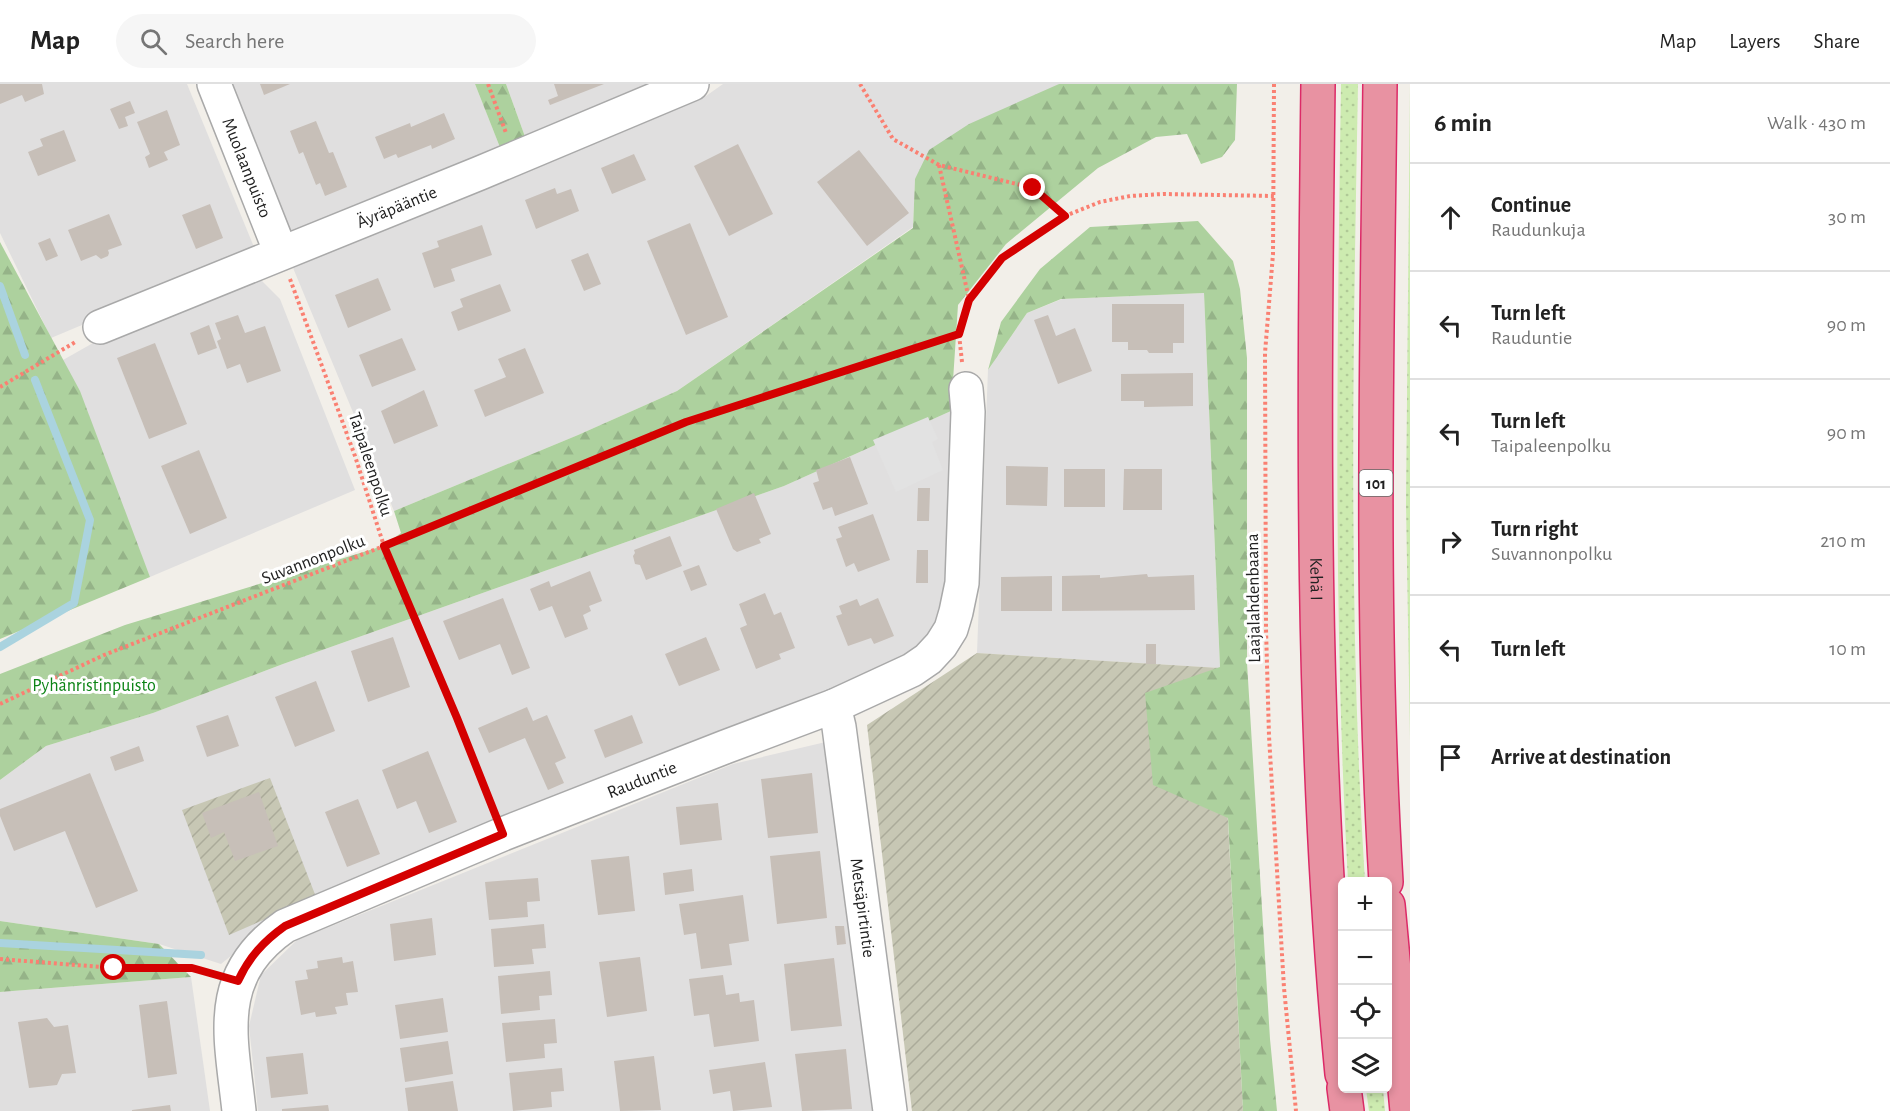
<!DOCTYPE html>
<html lang="en">
<head>
<meta charset="utf-8">
<style>
	body { margin:0; font-family:"Alegreya Sans",sans-serif; background:#f6f6f6; color:#222 }
	.controls { position:absolute; right:18px; bottom:18px; display:grid; overflow:hidden; border-radius:9px; box-shadow:0 3px 9px #0003 }
	.controls button { width:54px; height:54px; display:grid; place-items:center; padding:0; border:0; border-bottom:2px solid #e0e0e0; background:#fff; color:#222; font:30px sans-serif }
	.stop { position:absolute; width:18px; height:18px; margin:-14px; border:4px solid #d40000; border-radius:50%; background:#fff }
	.stop.end { background:#d40000; border-color:#fff; box-shadow:0 2px 6px #0008 }
	.list { margin:0; padding:0; list-style:none }
	h2 { display:flex; justify-content:space-between; align-items:center; height:78px; margin:0; padding:0 24px; font-size:26px }
	h2 small { font-size:20px; font-weight:400; color:#767676 }
	.list li { display:grid; grid-template-columns:39px 1fr auto; gap:18px; align-items:center; box-sizing:border-box; height:108px; padding:0 24px; border-top:2px solid #e0e0e0 }
	.list b { display:block; font-size:22px; white-space:nowrap }
	.list p { margin:0; font-size:20px; white-space:nowrap; color:#767676 }
	.list em { font-size:20px; font-style:normal; color:#767676 }
	.icon { flex:none; width:33px; height:33px; fill:none; stroke:currentColor; stroke-width:2; stroke-linecap:round; stroke-linejoin:round }
	.map { position:relative; flex:none; width:1410px; height:1027px; overflow:hidden }
	header { display:flex; align-items:center; gap:36px; box-sizing:border-box; height:84px; padding:0 30px; background:#fff; border-bottom:2px solid #e0e0e0 }
	header strong { font-size:28px }
	nav { display:flex; gap:33px; margin-inline-start:auto; font-size:21px }
	.search { width:420px; height:54px; background:#f6f6f6; display:flex; align-items:center; gap:15px; box-sizing:border-box; padding:0 21px; border-radius:33px; color:#767676; font-size:22px }
	main { display:flex }
	aside { flex:1; background:#fff }
	.map>svg:first-child { display:block }
</style>
</head>
<body>
<header>
<strong>Map</strong>
<div class="search"><svg class="icon" aria-label="search" viewBox="0 0 24 24"><circle cx="10" cy="10" r="6"/><path d="M15 15l6 6"/></svg>Search here</div>
<nav><a>Map</a><a>Layers</a><a>Share</a></nav>
</header>
<main>
<div class="map">
<svg width="1410" height="1027" viewBox="0 0 1410 1027">
	<defs>
		<pattern id="construction-furrows" width="10" height="10" patternUnits="userSpaceOnUse" patternTransform="scale(1.5)"><rect width="10" height="10" fill="#c7c7b4"/><path d="M-1 1l2-2M0 10L10 0M9 11l2-2" fill="none" stroke="#abab9a"/></pattern>
		<pattern id="grass-dots" width="8" height="8" patternUnits="userSpaceOnUse" patternTransform="scale(1.5)"><rect width="8" height="8" fill="#cdebb0"/><path d="M2 2h.1M6 6h.1" fill="none" stroke="#b0c997" stroke-width="1.8" stroke-linecap="round"/></pattern>
		<pattern id="forest-firs" width="22" height="20" patternUnits="userSpaceOnUse" patternTransform="scale(1.5)"><rect width="22" height="20" fill="#add19e"/><path d="M5 1l3.5 6h-7zM16 11l3.5 6h-7z" fill="#95b388"/></pattern>
	</defs>
	<rect width="100%" height="100%" fill="#f2efe9"/>
	<!-- residential -->
	<g fill="#e0dfdf">
		<polygon points="0,0 187,0 256,168 51,254 0,149"/>
		<polygon points="225,0 475,0 503,71 288,156"/>
		<polygon points="506,0 674,0 528,61"/>
		<polygon points="723,0 1059,0 915,95 913,143 677,307 578,351 394,427 291,179 706,12"/>
		<polygon points="259,194 280,215 355,406 150,493 63,276 116,246"/>
		<polygon points="1204,209 1220,584 977,569 988,286 1027,229 1062,215"/>
		<polygon points="951,327 950,508 933,551 899,581 292,822 221,880 159,860 0,837 0,696 46,662 153,629 283,580 784,402"/>
		<polygon points="830,657 874,1027 258,1027 249,942 261,891 297,856 733,680"/>
		<polygon points="191,893 210,1027 0,1027 0,908"/>
	</g>
	<!-- construction -->
	<g fill="url(#construction-furrows)">
		<polygon points="977,569 1220,584 1243,1027 912,1027 867,641"/>
		<polygon points="270,694 316,813 229,851 182,726"/>
	</g>
	<!-- grass -->
	<g fill="url(#grass-dots)">
		<path d="M1341,0h17c-5,266 -10,532 7,798l-17,-1c-15,-265 -11,-531 -7,-797z"/>
		<polygon points="1410,0 1410,656 1406,420"/>
		<polygon points="1366,1005 1383,1005 1385,1027 1369,1027"/>
	</g>
	<!-- forest -->
	<g fill="url(#forest-firs)">
		<polygon points="475,0 506,0 528,61 503,71"/>
		<polygon points="1059,0 1237,0 1235,56 1222,73 1201,80 1187,50 1156,53 1098,84 1006,160 958,221 951,327 784,402 283,580 153,629 46,662 0,696 0,590 125,541 383,462 401,449 394,427 578,351 677,307 913,144 915,95 929,66 969,40"/>
		<polygon points="1198,137 1233,177 1240,205 1247,274 1247,579 1270,955 1277,1027 1243,1027 1228,734 1153,701 1145,609 1220,583 1204,209 1061,215 1027,229 988,286 1001,238 1040,185 1090,143"/>
		<polygon points="0,158 80,307 150,493 0,555"/>
		<polygon points="0,837 159,860 191,893 0,908"/>
	</g>
	<!-- parking -->
	<polygon fill="#e2e2e2" points="928,333 938,355 932,358 943,386 896,408 873,356"/>
	<g fill="none" stroke-linecap="round" stroke-linejoin="round">
		<!-- stream -->
		<g stroke="#aad3df" stroke-width="8">
			<polyline points="0,202 25,271"/>
			<polyline points="0,563 74,519 90,436 35,296"/>
			<polyline points="0,859 201,871"/>
		</g>
	</g>
	<!-- building -->
	<g fill="#c7bfb8">
		<polygon points="0,0 42,0 44,10 25,18 22,11 0,20"/>
		<polygon points="260,0 290,0 264,11"/>
		<polygon points="554,0 604,0 550,21 548,16 558,12"/>
		<polygon points="130,17 135,29 125,33 128,42 119,45 110,25"/>
		<polygon points="167,26 180,61 164,68 168,76 149,84 145,73 150,70 137,38"/>
		<polygon points="444,29 455,55 432,65 431,61 398,74 396,70 384,75 375,53 410,39 411,43"/>
		<polygon points="316,37 329,69 333,68 347,103 325,112 320,99 316,101 303,68 299,70 290,47"/>
		<polygon points="64,46 76,77 38,92 28,68 43,62 40,55"/>
		<polygon points="738,60 773,130 729,152 694,82"/>
		<polygon points="859,66 909,129 867,162 817,98"/>
		<polygon points="634,70 646,96 612,110 601,84"/>
		<polygon points="555,104 557,110 571,105 579,127 536,145 525,116"/>
		<polygon points="210,120 223,154 196,165 182,131"/>
		<polygon points="109,130 122,161 108,166 109,169 108,172 101,175 96,171 81,177 68,146"/>
		<polygon points="690,139 728,233 686,251 647,157"/>
		<polygon points="482,141 492,171 451,185 455,197 434,204 422,169 439,163 437,157"/>
		<polygon points="50,154 58,172 46,177 38,159"/>
		<polygon points="588,169 601,200 584,207 571,176"/>
		<polygon points="378,194 391,226 348,244 335,211"/>
		<polygon points="500,200 511,227 458,247 451,228 463,223 460,215"/>
		<polygon points="1112,220 1184,220 1184,259 1173,259 1173,269 1149,269 1147,266 1128,266 1128,258 1112,258"/>
		<polygon points="238,231 245,249 265,242 281,287 247,299 240,280 227,285 217,257 221,255 215,239"/>
		<polygon points="1048,231 1056,252 1075,244 1092,287 1058,300 1034,236"/>
		<polygon points="209,241 217,264 198,271 190,249"/>
		<polygon points="402,254 416,286 372,303 359,271"/>
		<polygon points="155,259 187,340 149,355 117,274"/>
		<polygon points="525,264 544,309 485,333 474,306 506,293 498,275"/>
		<polygon points="1193,289 1193,322 1144,323 1144,317 1121,317 1121,290"/>
		<polygon points="424,306 438,342 394,360 381,327"/>
		<polygon points="199,366 227,434 190,450 161,382"/>
		<polygon points="850,373 868,420 835,432 832,423 823,426 813,399 819,397 816,386"/>
		<polygon points="1006,382 1048,383 1047,422 1006,421"/>
		<rect x="1064" y="385" width="41" height="38"/>
		<polygon points="1124,385 1162,385 1162,426 1123,426"/>
		<polygon points="918,404 930,404 929,437 917,437"/>
		<polygon points="754,409 771,450 759,455 761,459 737,468 733,465 716,425"/>
		<polygon points="873,430 890,476 858,488 854,479 846,483 836,455 842,453 838,443"/>
		<polygon points="670,452 682,482 646,496 640,481 635,480 633,472 635,469 634,466"/>
		<polygon points="917,466 928,466 928,499 916,499"/>
		<polygon points="699,481 707,501 691,507 683,487"/>
		<polygon points="590,487 602,517 589,522 591,527 583,531 588,545 565,554 552,522 539,527 530,505 549,497 551,503"/>
		<polygon points="1147,490 1148,493 1194,491 1195,526 1062,527 1062,492 1100,491 1100,494"/>
		<polygon points="1052,492 1052,527 1001,527 1001,493"/>
		<polygon points="765,509 774,531 781,528 795,564 779,570 781,575 756,585 740,544 747,541 739,520"/>
		<polygon points="503,514 530,584 512,591 500,560 459,576 443,537"/>
		<polygon points="878,514 894,552 874,560 871,554 848,562 836,532 842,530 839,522 857,515 860,522"/>
		<polygon points="393,553 410,603 368,618 351,567"/>
		<polygon points="706,553 720,586 679,602 665,570"/>
		<rect x="1146" y="560" width="10" height="20"/>
		<polygon points="316,597 335,647 295,663 275,613"/>
		<polygon points="527,623 533,637 547,631 566,674 555,679 564,699 548,706 525,654 489,669 478,644"/>
		<polygon points="228,631 239,662 207,673 196,642"/>
		<polygon points="632,631 643,659 605,674 594,646"/>
		<polygon points="139,662 144,677 115,687 110,673"/>
		<polygon points="428,667 457,738 429,749 416,717 397,725 382,686"/>
		<polygon points="90,689 138,807 96,824 65,747 14,767 0,732 0,725"/>
		<polygon points="812,689 818,749 768,754 761,695"/>
		<polygon points="259,708 278,762 235,777 224,748 211,754 202,729"/>
		<polygon points="358,715 380,770 347,783 325,728"/>
		<polygon points="718,719 722,756 680,761 676,723"/>
		<polygon points="820,767 827,834 777,840 770,772"/>
		<polygon points="629,772 635,827 598,831 591,776"/>
		<polygon points="692,785 694,807 665,811 663,789"/>
		<polygon points="538,794 540,817 527,818 528,833 489,836 485,798"/>
		<polygon points="743,811 749,857 729,860 732,881 701,885 696,849 684,851 679,820"/>
		<polygon points="432,834 436,871 394,877 390,840"/>
		<polygon points="544,840 546,864 532,865 534,880 494,883 491,845"/>
		<polygon points="835,842 844,842 846,860 837,861"/>
		<polygon points="342,873 343,879 353,877 358,908 346,909 348,921 335,923 337,930 316,933 315,928 301,931 295,897 308,895 306,886 318,884 317,877"/>
		<polygon points="640,873 647,927 607,933 599,878"/>
		<polygon points="834,874 842,942 791,947 784,880"/>
		<polygon points="550,887 552,911 539,912 540,926 501,930 498,892"/>
		<polygon points="723,891 726,911 739,909 740,918 754,916 759,957 714,963 709,930 694,932 689,895"/>
		<polygon points="443,914 448,948 400,955 395,921"/>
		<polygon points="167,917 177,990 148,994 139,921"/>
		<polygon points="47,934 54,943 68,941 76,989 62,990 57,1001 29,1004 18,938"/>
		<polygon points="555,935 557,959 544,960 545,974 506,978 502,939"/>
		<polygon points="448,957 453,990 405,998 400,964"/>
		<polygon points="846,965 852,1025 802,1027 795,970"/>
		<polygon points="303,969 308,1010 271,1014 266,973"/>
		<polygon points="654,972 661,1026 620,1027 614,977"/>
		<polygon points="765,978 772,1023 733,1027 730,1007 713,1010 709,986"/>
		<polygon points="562,984 564,1007 551,1008 552,1023 513,1027 509,989"/>
		<polygon points="453,997 458,1027 408,1027 405,1004"/>
		<polygon points="170,1021 171,1027 132,1027 132,1026"/>
		<polygon points="328,1021 329,1027 282,1027 282,1025"/>
	</g>
	<g fill="none" stroke-linecap="round" stroke-linejoin="round">
		<!-- minor casing -->
		<g stroke="#a9a9a9" stroke-width="36">
			<g id="minor">
				<path id="s1" d="M214,0l67,169"/>
				<path id="s2" d="M100,243l380,-154 212,-89"/>
				<path id="s3" d="M834,622l5,21 51,384"/>
				<path id="s4" d="M239,1027c-8,-75 -26,-135 46,-185l218,-92 222,-87 109,-41 78,-36 16,-11 13,-14 10,-16 5,-17 6,-29 6,-171 -2,-23"/>
			</g>
		</g>
		<!-- highway casing -->
		<g stroke="#dc2a67" stroke-width="36">
			<g id="highway">
				<path id="s5" d="M1318,0c-4,331 -8,660 24,990"/>
				<path d="M1380,0c-3,266 -10,532 6,798"/>
				<polyline points="1388,821 1407,1027"/>
				<polyline points="1344,1004 1347,1027"/>
			</g>
		</g>
		<!-- path -->
		<g stroke="#fa8072" stroke-width="4" stroke-dasharray="3 3" stroke-linecap="butt">
			<polyline points="488,0 506,49"/>
			<polyline points="860,0 893,55 939,81 1033,104 1065,132"/>
			<polyline points="1274,0 1273,170 1265,269 1266,545 1269,652 1284,904 1296,1027"/>
			<polyline points="939,81 969,215"/>
			<polyline points="290,195 355,372 384,462 457,634 493,725"/>
			<polyline points="962,278 959,250 969,216 1002,174 1065,132 1100,118 1130,112 1163,110 1274,112"/>
			<polyline points="0,303 77,257"/>
			<polyline points="0,620 104,571 384,462 686,338 959,250"/>
			<polyline points="0,875 114,884 192,884 213,890"/>
		</g>
		<!-- minor -->
		<use href="#minor" stroke="#fff" stroke-width="33"/>
		<!-- highway -->
		<use href="#highway" stroke="#e892a2" stroke-width="33"/>
	</g>
	<g fill="none" stroke-linecap="round" stroke-linejoin="round">
		<!-- route -->
		<path stroke="#d40000" stroke-width="8" d="M114,884h78l46,13c11,-24 26,-40 47,-55l218,-92 -46,-116 -73,-172 302,-124 273,-88 10,-34 33,-42 63,-42 -32,-28"/>
	</g>
	<g text-anchor="middle" stroke-width="6" stroke-linejoin="round" paint-order="stroke">
		<!-- shield labels -->
		<rect fill="#fff" stroke="#646464" stroke-width="1.5" x="1359.5" y="386" width="33" height="26" rx="4.5"/>
		<g font-size="16" font-weight="bold" fill="#222">
			<text x="1376" y="405">101</text>
		</g>
		<!-- street labels -->
		<g font-size="18" fill="#222" stroke="#fff">
			<text dy="6" stroke="none"><textPath href="#s1" startOffset="90">Muolaanpuisto</textPath></text>
			<text dy="6" stroke="none"><textPath href="#s2" startOffset="320">Äyräpääntie</textPath></text>
			<text transform="translate(371 380) rotate(72)" y="6">Taipaleenpolku</text>
			<text transform="translate(313 475) rotate(-21)" y="6">Suvannonpolku</text>
			<text dy="6" stroke="none"><textPath href="#s5" startOffset="495">Kehä I</textPath></text>
			<text transform="translate(1253 514) rotate(-91)" y="6">Laajalahdenbaana</text>
			<text dy="6" stroke="none"><textPath href="#s4" startOffset="590">Rauduntie</textPath></text>
			<text dy="6" stroke="none"><textPath href="#s3" startOffset="204">Metsäpirtintie</textPath></text>
		</g>
		<!-- park labels -->
		<g font-size="18" fill="#0c8416" stroke="#fff">
			<text x="94" y="607">Pyhänristinpuisto</text>
		</g>
	</g>
</svg>
<div class="controls">
<button>+</button>
<button>−</button>
<button><svg class="icon" aria-label="locate" viewBox="0 0 24 24"><circle cx="12" cy="12" r="6"/><path d="M12 2v4M12 18v4M2 12h4M18 12h4"/></svg></button>
<button><svg class="icon" aria-label="layers" viewBox="0 0 24 24"><path d="M12 4l9 5-9 5-9-5zM3 14l9 5 9-5"/></svg></button>
</div>
<div class="stop" style="left:114px;top:884px"></div>
<div class="stop end" style="left:1033px;top:104px"></div>
</div>
<aside>
<h2>6 min<small>Walk · 430 m</small></h2>
<ul class="list">
<li><svg class="icon" aria-label="ahead" viewBox="0 0 24 24"><path d="M12 20V5M6 11l6-6 6 6"/></svg><div><b>Continue</b><p>Raudunkuja</p></div><em>30 m</em></li>
<li><svg class="icon" aria-label="left" viewBox="0 0 24 24"><path d="M17 20v-9H6M10 6l-5 5 5 5"/></svg><div><b>Turn left</b><p>Rauduntie</p></div><em>90 m</em></li>
<li><svg class="icon" aria-label="left" viewBox="0 0 24 24"><path d="M17 20v-9H6M10 6l-5 5 5 5"/></svg><div><b>Turn left</b><p>Taipaleenpolku</p></div><em>90 m</em></li>
<li><svg class="icon" aria-label="right" viewBox="0 0 24 24"><path d="M7 20v-9h11M14 6l5 5-5 5"/></svg><div><b>Turn right</b><p>Suvannonpolku</p></div><em>210 m</em></li>
<li><svg class="icon" aria-label="left" viewBox="0 0 24 24"><path d="M17 20v-9H6M10 6l-5 5 5 5"/></svg><div><b>Turn left</b></div><em>10 m</em></li>
<li><svg class="icon" aria-label="arrive" viewBox="0 0 24 24"><path d="M6 21V4h12l-3 4 3 4H6"/></svg><div><b>Arrive at destination</b></div></li>
</ul>
</aside>
</main>
</body>
</html>
